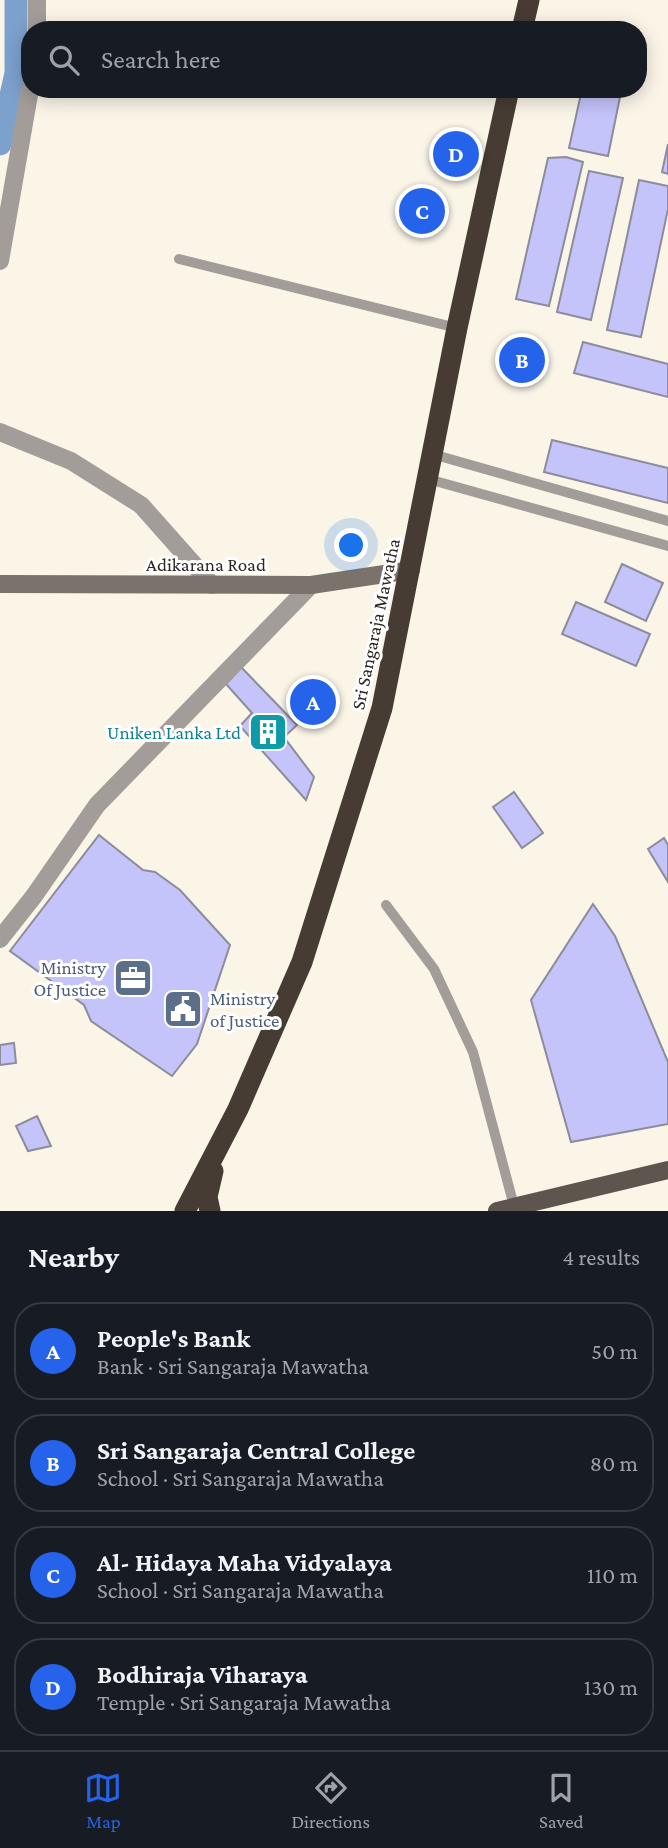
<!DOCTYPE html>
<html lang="en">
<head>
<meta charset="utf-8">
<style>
	body { margin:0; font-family:"Crimson Pro",serif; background:#20242c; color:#f1f3f6 }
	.you { position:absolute; left:352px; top:546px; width:24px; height:24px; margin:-18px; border:5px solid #fff; border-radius:50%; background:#1a73e8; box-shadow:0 0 0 10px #1a73e833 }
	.badge { display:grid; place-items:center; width:46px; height:46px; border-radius:50%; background:#2563eb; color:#fff; font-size:23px; font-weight:700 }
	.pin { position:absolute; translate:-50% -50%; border:4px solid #fff; box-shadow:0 2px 7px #0006 }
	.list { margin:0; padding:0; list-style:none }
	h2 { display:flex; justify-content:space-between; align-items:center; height:91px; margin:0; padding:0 28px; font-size:30px }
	h2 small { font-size:23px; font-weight:400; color:#9ea1a6 }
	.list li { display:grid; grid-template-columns:46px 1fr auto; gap:21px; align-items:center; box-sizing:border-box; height:98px; margin:0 14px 14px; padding:0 14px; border:2px solid #363941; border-radius:28px }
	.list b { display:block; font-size:26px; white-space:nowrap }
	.list p { margin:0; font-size:23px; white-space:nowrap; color:#9ea1a6 }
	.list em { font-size:23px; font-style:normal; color:#9ea1a6 }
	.icon { flex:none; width:38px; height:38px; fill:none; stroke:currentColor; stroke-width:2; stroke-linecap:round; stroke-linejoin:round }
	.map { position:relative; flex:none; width:668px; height:1211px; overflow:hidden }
	.search { position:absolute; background:#171b24; box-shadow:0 4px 18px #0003; left:21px; right:21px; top:21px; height:77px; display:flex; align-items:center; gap:18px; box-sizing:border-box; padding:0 24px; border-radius:28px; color:#9ea1a6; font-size:26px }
	.sheet { height:539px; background:#171b24 }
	nav { display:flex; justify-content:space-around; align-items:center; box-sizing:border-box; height:98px; border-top:2px solid #363941; background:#171b24; font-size:19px; color:#9ea1a6 }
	nav a { display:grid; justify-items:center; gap:4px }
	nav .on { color:#2563eb }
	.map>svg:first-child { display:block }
</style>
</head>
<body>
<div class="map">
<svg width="668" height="1211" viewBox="0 0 668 1211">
	<rect width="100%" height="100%" fill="#faf5e7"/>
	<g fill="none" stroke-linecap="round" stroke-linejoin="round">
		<!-- canal -->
		<polyline stroke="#7ca1cd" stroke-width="23" points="0,144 16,73 16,0"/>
	</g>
	<!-- building -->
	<g fill="#c4c3fa" stroke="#8d8c9a" stroke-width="2">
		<polygon points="582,89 605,89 621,92 608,156 569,148"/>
		<polygon points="668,144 668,174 662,172"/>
		<polygon points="566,157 583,162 549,306 516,299 548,158"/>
		<polygon points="589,171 623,178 591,320 557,312"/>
		<polygon points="639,180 668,186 668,209 641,337 607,330"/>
		<polygon points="583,342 668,364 668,397 574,373"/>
		<polygon points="552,440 668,468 668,503 544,472"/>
		<polygon points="622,564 663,583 646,621 605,602"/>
		<polygon points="576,602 650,634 636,666 562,634"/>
		<polygon points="241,667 297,725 284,737 314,777 306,800 240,726 252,713 226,684"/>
		<polygon points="514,792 543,833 522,848 493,807"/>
		<polygon points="99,835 143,870 155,872 180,890 230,945 197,1044 172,1076 91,1021 84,1005 10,951"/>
		<polygon points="664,838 668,845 668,882 648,849"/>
		<polygon points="593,904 615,936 668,1062 668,1124 571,1142 531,1000"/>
		<polygon points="14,1043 16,1063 0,1065 0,1045"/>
		<polygon points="37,1116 51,1146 28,1151 16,1126"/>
	</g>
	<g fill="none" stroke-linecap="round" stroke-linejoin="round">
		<!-- lane -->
		<g stroke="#a29d98" stroke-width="10">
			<polyline points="179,259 457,328"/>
			<polyline points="432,454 668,521"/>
			<polyline points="428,479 668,546"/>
			<polyline points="386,905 434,969 473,1052 514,1206"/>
		</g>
		<!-- street -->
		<g stroke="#a29d98" stroke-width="18">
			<polyline points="37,30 37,0"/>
			<polyline points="0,261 30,89"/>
			<polyline points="0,432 71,461 141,505 212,585"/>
			<polyline points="0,939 34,896 97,805 311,585"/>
		</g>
		<!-- secondary -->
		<polyline stroke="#7a736c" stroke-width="18" points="0,584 311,585 411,570"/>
		<!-- primary -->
		<polyline stroke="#5e554e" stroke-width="18" points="497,1211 668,1170"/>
		<!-- highway -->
		<g stroke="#463c34" stroke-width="21">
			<polyline points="522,30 529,0"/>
			<polyline points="185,1211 238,1109 302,962 382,708 457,328 509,89"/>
			<polyline points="210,1211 207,1197 213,1171"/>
		</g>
	</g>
	<!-- icons -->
	<defs>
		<g id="building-square" transform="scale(2.0125)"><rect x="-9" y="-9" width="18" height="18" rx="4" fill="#0f9aa8" stroke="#fff"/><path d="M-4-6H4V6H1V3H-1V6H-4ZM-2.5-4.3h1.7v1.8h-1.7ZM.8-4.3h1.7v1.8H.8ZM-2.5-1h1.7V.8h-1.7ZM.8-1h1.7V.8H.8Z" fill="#fff"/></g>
		<g id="office-square" transform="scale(2.0125)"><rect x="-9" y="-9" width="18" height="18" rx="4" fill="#5c6f8a" stroke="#fff"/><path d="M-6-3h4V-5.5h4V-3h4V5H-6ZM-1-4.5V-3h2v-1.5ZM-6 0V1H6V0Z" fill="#fff"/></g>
		<g id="civic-square" transform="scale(2.0125)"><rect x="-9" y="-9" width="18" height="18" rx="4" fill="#5c6f8a" stroke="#fff"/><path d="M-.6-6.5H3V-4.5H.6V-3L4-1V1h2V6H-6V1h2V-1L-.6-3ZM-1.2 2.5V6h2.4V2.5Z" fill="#fff"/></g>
	</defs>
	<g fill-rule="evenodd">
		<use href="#building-square" x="268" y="732"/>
		<use href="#office-square" x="133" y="978"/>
		<use href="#civic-square" x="183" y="1009"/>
	</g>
	<g text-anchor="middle" stroke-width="6" stroke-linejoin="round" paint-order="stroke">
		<!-- street labels -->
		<g font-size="19" fill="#2a2822" stroke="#fff">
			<text x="206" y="571">Adikarana Road</text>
			<text transform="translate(375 624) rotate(-78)" y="7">Sri Sangaraja Mawatha</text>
		</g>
		<!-- culture labels -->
		<g font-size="19" fill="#0d838f" stroke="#fff" text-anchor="end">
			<text x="241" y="739">Uniken Lanka Ltd</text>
		</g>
		<!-- service labels -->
		<g font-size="19" fill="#4e5e75" stroke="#fff" text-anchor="end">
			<text x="106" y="974">Ministry<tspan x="106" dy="22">Of Justice</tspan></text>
			<text x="210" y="1005" text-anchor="start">Ministry<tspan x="210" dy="22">of Justice</tspan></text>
		</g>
	</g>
</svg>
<div class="you"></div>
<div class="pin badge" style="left:313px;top:702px">A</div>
<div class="pin badge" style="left:522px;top:360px">B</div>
<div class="pin badge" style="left:422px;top:211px">C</div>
<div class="pin badge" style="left:456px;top:154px">D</div>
<div class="search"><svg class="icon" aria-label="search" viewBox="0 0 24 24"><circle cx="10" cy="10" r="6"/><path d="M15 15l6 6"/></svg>Search here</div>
</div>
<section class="sheet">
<h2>Nearby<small>4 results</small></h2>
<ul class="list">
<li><span class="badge">A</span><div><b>People's Bank</b><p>Bank · Sri Sangaraja Mawatha</p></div><em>50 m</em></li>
<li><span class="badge">B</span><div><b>Sri Sangaraja Central College</b><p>School · Sri Sangaraja Mawatha</p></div><em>80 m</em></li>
<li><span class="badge">C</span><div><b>Al- Hidaya Maha Vidyalaya</b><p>School · Sri Sangaraja Mawatha</p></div><em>110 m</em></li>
<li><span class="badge">D</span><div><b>Bodhiraja Viharaya</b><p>Temple · Sri Sangaraja Mawatha</p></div><em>130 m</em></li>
</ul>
</section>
<nav>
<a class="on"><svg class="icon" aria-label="map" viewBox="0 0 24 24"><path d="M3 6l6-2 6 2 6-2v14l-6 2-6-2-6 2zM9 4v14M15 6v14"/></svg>Map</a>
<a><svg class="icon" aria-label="directions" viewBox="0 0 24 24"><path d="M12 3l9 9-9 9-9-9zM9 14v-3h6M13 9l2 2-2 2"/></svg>Directions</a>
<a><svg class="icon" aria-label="saved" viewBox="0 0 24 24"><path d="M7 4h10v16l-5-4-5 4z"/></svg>Saved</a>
</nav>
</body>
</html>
